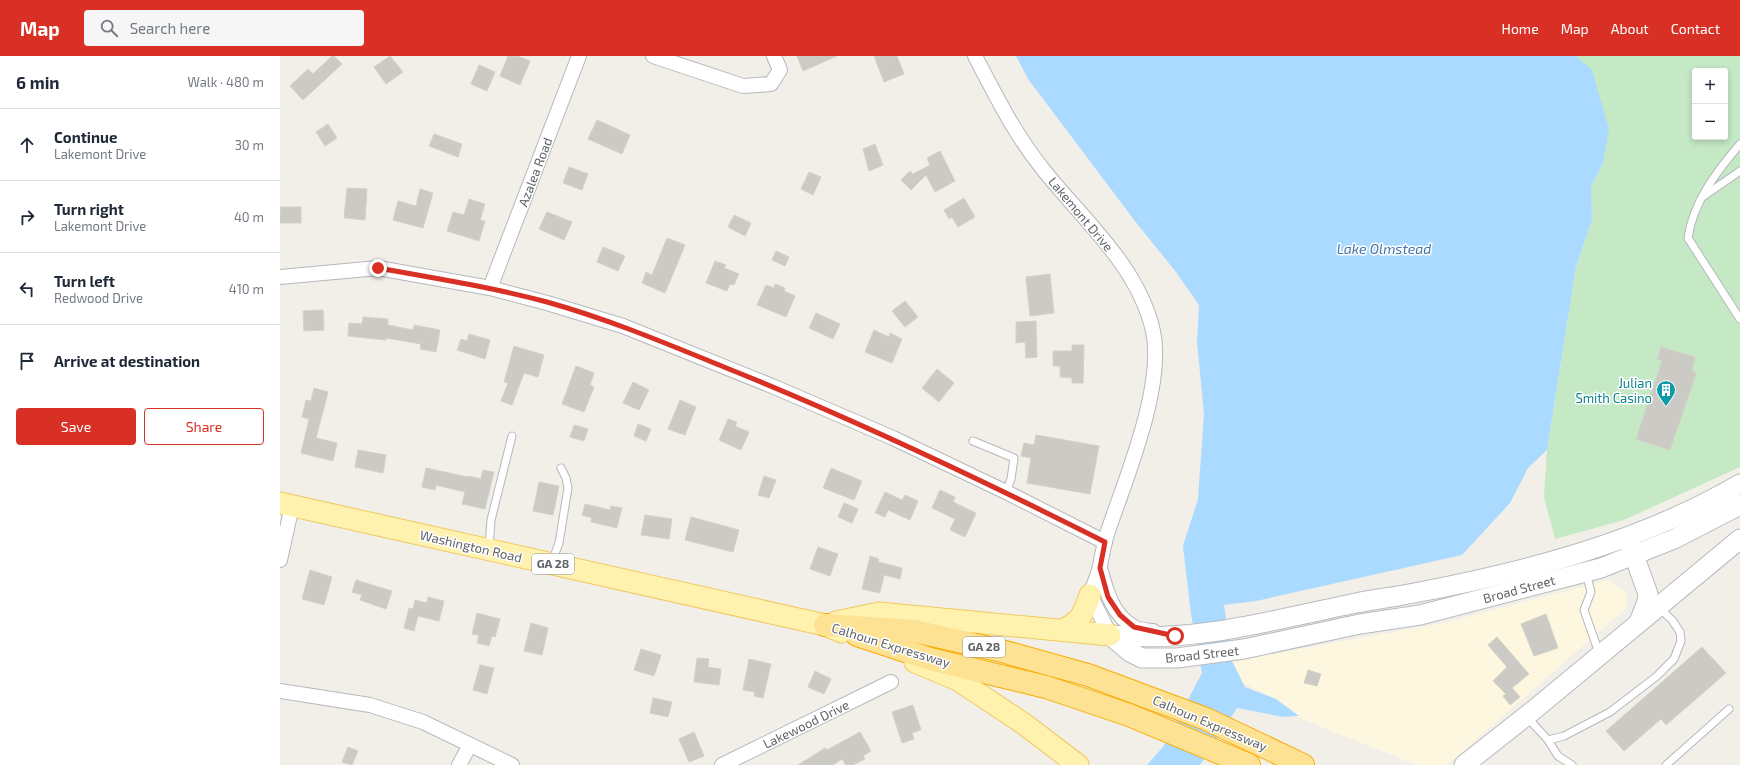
<!DOCTYPE html>
<html lang="en">
<head>
<meta charset="utf-8">
<style>
	body { margin:0; font-family:"Exo 2",sans-serif; background:#f6f6f7; color:#1f2937 }
	.controls { position:absolute; right:12px; top:12px; display:grid; overflow:hidden; border-radius:4px; box-shadow:0 2px 6px #0003 }
	.controls button { width:36px; height:36px; display:grid; place-items:center; padding:0; border:0; border-bottom:1px solid #e0e1e3; background:#fff; color:#1f2937; font:20px sans-serif }
	.stop { position:absolute; width:12px; height:12px; margin:-9px; border:3px solid #d93025; border-radius:50%; background:#fff }
	.stop.end { background:#d93025; border-color:#fff; box-shadow:0 1px 4px #0008 }
	.list { margin:0; padding:0; list-style:none }
	h2 { display:flex; justify-content:space-between; align-items:center; height:52px; margin:0; padding:0 16px; font-size:17px }
	h2 small { font-size:13px; font-weight:400; color:#747a83 }
	.list li { display:grid; grid-template-columns:26px 1fr auto; gap:12px; align-items:center; box-sizing:border-box; height:72px; padding:0 16px; border-top:1px solid #e0e1e3 }
	.list b { display:block; font-size:15px; white-space:nowrap }
	.list p { margin:0; font-size:13px; white-space:nowrap; color:#747a83 }
	.list em { font-size:13px; font-style:normal; color:#747a83 }
	.actions { display:flex; gap:8px; padding:12px 16px }
	.actions a { flex:1; padding:9px 0; border:1px solid #d93025; border-radius:4px; text-align:center; font-size:14px; color:#d93025 }
	.actions .main { background:#d93025; color:#fff }
	.icon { flex:none; width:22px; height:22px; fill:none; stroke:currentColor; stroke-width:2; stroke-linecap:round; stroke-linejoin:round }
	.map { position:relative; flex:none; width:1460px; height:709px; overflow:hidden }
	header { display:flex; align-items:center; gap:24px; box-sizing:border-box; height:56px; padding:0 20px; background:#d93025; color:#fff }
	header strong { font-size:19px }
	nav { display:flex; gap:22px; margin-inline-start:auto; font-size:14px }
	.search { width:280px; height:36px; background:#f6f6f7; display:flex; align-items:center; gap:10px; box-sizing:border-box; padding:0 14px; border-radius:4px; color:#747a83; font-size:15px }
	main { display:flex }
	aside { flex:1; background:#fff }
	.map>svg:first-child { display:block }
</style>
</head>
<body>
<header>
<strong>Map</strong>
<div class="search"><svg class="icon" aria-label="search" viewBox="0 0 24 24"><circle cx="10" cy="10" r="6"/><path d="M15 15l6 6"/></svg>Search here</div>
<nav><a>Home</a><a>Map</a><a>About</a><a>Contact</a></nav>
</header>
<main>
<aside>
<h2>6 min<small>Walk · 480 m</small></h2>
<ul class="list">
<li><svg class="icon" aria-label="ahead" viewBox="0 0 24 24"><path d="M12 20V5M6 11l6-6 6 6"/></svg><div><b>Continue</b><p>Lakemont Drive</p></div><em>30 m</em></li>
<li><svg class="icon" aria-label="right" viewBox="0 0 24 24"><path d="M7 20v-9h11M14 6l5 5-5 5"/></svg><div><b>Turn right</b><p>Lakemont Drive</p></div><em>40 m</em></li>
<li><svg class="icon" aria-label="left" viewBox="0 0 24 24"><path d="M17 20v-9H6M10 6l-5 5 5 5"/></svg><div><b>Turn left</b><p>Redwood Drive</p></div><em>410 m</em></li>
<li><svg class="icon" aria-label="arrive" viewBox="0 0 24 24"><path d="M6 21V4h12l-3 4 3 4H6"/></svg><div><b>Arrive at destination</b></div></li>
</ul>
<div class="actions"><a class="main">Save</a><a>Share</a></div>
</aside>
<div class="map">
<svg width="1460" height="709" viewBox="0 0 1460 709">
	<rect width="100%" height="100%" fill="#f1efe8"/>
	<!-- commercial -->
	<polygon fill="#fef7e0" points="1328,524 1347,537 1346,552 1167,709 1137,709 1014,660 996,643 963,627 952,605 1164,567"/>
	<!-- green -->
	<path fill="#c5e8c5" fill-rule="evenodd" d="M1291,0h169v411l-116,53 -69,19 -11,-42 3,-47 29,-183 16,-47 -1,-33 12,-24zM1415,15h30v66h-30z"/>
	<!-- water -->
	<polygon fill="#aadaff" points="736,0 1296,0 1312,14 1329,73 1323,107 1311,131 1312,164 1296,211 1267,394 1248,412 1230,447 1182,499 976,545 944,549 952,605 965,631 996,643 1019,660 1003,661 957,652 920,709 867,709 883,691 922,617 911,558 903,490 918,443 924,358 917,286 919,249 896,216 858,169 748,23"/>
	<!-- building -->
	<g fill="#cccac5" stroke="#d6d1c6">
		<polygon points="52,0 54,0 62,8 23,44 10,30 28,13 33,18"/>
		<polygon points="110,0 123,16 106,28 94,11"/>
		<polygon points="228,0 237,0 250,5 240,29 220,20"/>
		<polygon points="517,0 557,0 523,15"/>
		<polygon points="594,0 617,0 624,18 604,26"/>
		<polygon points="199,9 215,16 207,35 191,28"/>
		<polygon points="317,64 350,79 342,98 308,83"/>
		<polygon points="48,68 57,82 45,90 36,76"/>
		<polygon points="154,78 182,88 178,101 149,90"/>
		<polygon points="595,88 603,109 589,115 583,93"/>
		<polygon points="660,95 675,125 655,136 646,119 631,134 621,124 630,115 633,118 650,109 647,102"/>
		<polygon points="289,111 308,118 302,134 283,127"/>
		<polygon points="529,116 541,121 533,139 521,133"/>
		<polygon points="67,132 87,133 85,164 64,162"/>
		<polygon points="140,133 153,137 143,172 113,164 118,145 136,150"/>
		<polygon points="684,142 695,161 678,171 672,161 669,163 664,154"/>
		<polygon points="189,143 205,148 200,164 205,165 199,185 167,175 173,156 184,159"/>
		<rect x="0" y="151" width="21" height="16"/>
		<polygon points="267,156 292,166 284,184 259,173"/>
		<polygon points="454,159 471,167 465,180 448,171"/>
		<polygon points="387,182 405,189 385,237 362,227 366,216 372,219"/>
		<polygon points="323,191 345,200 338,215 317,206"/>
		<polygon points="496,195 509,201 505,210 492,204"/>
		<polygon points="435,205 446,209 444,212 459,218 454,229 450,228 447,235 426,227"/>
		<polygon points="770,218 774,257 750,260 746,221"/>
		<polygon points="495,228 505,232 504,235 515,240 506,261 477,249 486,229 494,232"/>
		<polygon points="625,245 638,261 625,271 612,255"/>
		<polygon points="43,254 44,274 24,275 23,255"/>
		<polygon points="536,257 560,268 553,283 529,272"/>
		<polygon points="83,261 108,263 108,269 133,274 134,269 160,274 156,296 140,293 141,288 106,282 106,284 68,280 69,267 82,268"/>
		<polygon points="756,265 757,301 746,302 745,286 736,287 736,266"/>
		<polygon points="594,274 609,281 610,277 622,283 612,307 585,296"/>
		<polygon points="189,278 210,284 205,303 177,294 181,283 187,285"/>
		<polygon points="792,289 804,289 803,327 792,327 792,322 780,321 780,310 773,310 773,295 792,295"/>
		<polygon points="234,290 264,299 258,321 244,317 232,349 221,345 228,327 224,326"/>
		<polygon points="1381,291 1415,301 1412,313 1416,318 1390,394 1356,383 1382,305 1377,303"/>
		<polygon points="296,310 314,317 310,329 314,331 304,356 282,348"/>
		<polygon points="657,313 674,327 659,346 642,332"/>
		<polygon points="353,326 369,334 359,354 343,347"/>
		<polygon points="34,332 48,336 36,382 57,387 53,405 21,397 29,363 22,361 26,344 31,345"/>
		<polygon points="400,344 416,351 405,379 388,373"/>
		<polygon points="448,363 457,366 455,370 469,376 461,394 439,384"/>
		<polygon points="358,368 371,373 366,385 354,380"/>
		<polygon points="294,369 308,373 304,385 290,381"/>
		<polygon points="756,379 819,390 810,438 747,427 751,402 741,400 744,387 754,389"/>
		<polygon points="78,394 106,399 103,417 75,411"/>
		<polygon points="146,412 188,421 189,420 201,423 203,414 214,416 205,453 182,448 185,436 156,429 155,434 142,431"/>
		<polygon points="551,412 582,425 574,444 543,432"/>
		<polygon points="484,420 496,424 489,442 478,439"/>
		<polygon points="259,426 279,430 273,459 253,455"/>
		<polygon points="660,434 675,441 673,446 696,457 685,481 670,474 675,463 652,452"/>
		<polygon points="605,436 622,444 625,439 638,445 630,464 608,454 605,461 595,457"/>
		<polygon points="564,447 578,453 572,467 558,461"/>
		<polygon points="305,448 330,454 331,450 342,452 337,472 311,466 312,462 302,459"/>
		<polygon points="365,459 392,463 389,483 361,479"/>
		<polygon points="411,461 459,474 453,496 405,484"/>
		<polygon points="538,491 558,498 550,520 530,513"/>
		<polygon points="590,500 599,503 598,506 622,512 620,523 604,519 600,537 582,533"/>
		<polygon points="30,514 52,521 44,549 22,543"/>
		<polygon points="76,524 112,535 106,553 80,544 82,539 72,536"/>
		<polygon points="148,541 164,545 159,565 138,560 134,575 124,572 129,552 133,553 135,544 147,547"/>
		<polygon points="197,557 220,563 215,581 212,580 209,590 197,587 199,579 192,578"/>
		<polygon points="1266,558 1278,592 1254,600 1241,568"/>
		<polygon points="251,567 268,572 262,599 244,595"/>
		<polygon points="1217,581 1249,618 1232,632 1240,641 1230,649 1223,640 1226,638 1213,625 1227,611 1208,589"/>
		<polygon points="1422,591 1446,617 1386,669 1381,663 1344,695 1326,675"/>
		<polygon points="361,593 381,599 374,620 354,614"/>
		<polygon points="417,602 429,603 428,611 441,613 439,629 414,626"/>
		<polygon points="469,603 491,608 483,642 474,640 475,636 463,634"/>
		<polygon points="200,609 214,612 207,638 193,634"/>
		<polygon points="1028,614 1041,618 1037,630 1024,627"/>
		<polygon points="535,615 551,623 544,638 528,631"/>
		<polygon points="373,642 392,646 388,661 370,657"/>
		<polygon points="633,649 641,674 632,677 634,683 622,687 612,656"/>
		<polygon points="414,676 424,700 409,706 399,683"/>
		<polygon points="580,676 591,695 583,700 585,703 573,709 566,709 562,703 553,709 518,709 545,692 547,694"/>
		<polygon points="68,691 78,695 72,709 62,706"/>
	</g>
	<g fill="none" stroke-linecap="round" stroke-linejoin="round">
		<!-- service casing -->
		<g stroke="#b5b8bc" stroke-width="9">
			<g id="service">
				<path d="M1460,88c-23,27 -47,58 -52,94l52,81"/>
				<polyline points="1424,140 1460,115"/>
				<polyline points="693,385 734,402 731,423 726,436"/>
				<polyline points="209,492 211,464 232,380"/>
				<polyline points="272,506 279,487 288,432 286,422 281,412"/>
				<polyline points="1306,517 1311,536 1304,554 1319,597"/>
				<polyline points="1246,660 1268,684 1278,700 1292,709"/>
				<polyline points="1268,684 1284,680 1330,656 1377,620 1394,603 1401,585 1400,576 1392,564 1378,551"/>
				<polyline points="1386,709 1449,653"/>
			</g>
		</g>
		<!-- minor casing -->
		<g stroke="#b5b8bc" stroke-width="16">
			<g id="minor">
				<polyline points="373,0 463,30 491,28 500,14 494,0"/>
				<path d="M695,0c20,38 39,77 67,112 40,51 96,97 111,163 12,56 -28,149 -46,203 -3,10 -5,21 -7,32 -2,10 -7,20 -10,29l20,40"/>
				<polyline points="0,221 98,212 210,232 267,247 343,270 492,330 613,382 726,436 825,486"/>
				<polyline points="210,232 299,0"/>
				<polyline points="0,504 12,450"/>
				<path d="M820,512c6,22 12,47 34,59 5,3 13,3 19,4"/>
				<polyline points="0,635 90,649 143,666 232,709"/>
				<polyline points="179,709 190,689"/>
				<polyline points="442,709 611,626"/>
			</g>
		</g>
		<!-- secondary casing -->
		<g stroke="#b6babf" stroke-width="21">
			<g id="secondary">
				<polyline points="1350,488 1368,538 1367,546 1359,566"/>
				<polyline points="830,579 850,596 862,602 897,602 964,593 1080,568 1140,559 1321,512 1394,483 1460,449"/>
				<path d="M830,579c81,9 167,-16 246,-32 19,-4 39,-6 58,-10 112,-21 227,-51 326,-109"/>
				<polyline points="1184,709 1255,653 1460,483"/>
			</g>
		</g>
		<!-- primary casing -->
		<g stroke="#f2c960" stroke-width="23">
			<g id="primary">
				<polyline points="0,447 545,569 562,576"/>
				<polyline points="556,566 599,557 830,579"/>
				<path d="M783,574c19,-10 20,-16 27,-35"/>
				<polyline points="635,606 678,624 744,668 798,709"/>
			</g>
		</g>
		<!-- motorway casing -->
		<g stroke="#f9ab00" stroke-width="24">
			<g id="motorway">
				<polyline points="545,569 634,575 718,594 808,619 926,663 1023,709"/>
				<polyline points="577,579 650,603 766,631 849,659 969,709"/>
			</g>
		</g>
		<!-- service -->
		<use href="#service" stroke="#fff" stroke-width="7"/>
		<!-- minor -->
		<use href="#minor" stroke="#fff" stroke-width="14"/>
		<!-- secondary -->
		<use href="#secondary" stroke="#fff" stroke-width="19"/>
		<!-- primary -->
		<use href="#primary" stroke="#fff2af" stroke-width="21"/>
		<!-- motorway -->
		<use href="#motorway" stroke="#fde293" stroke-width="22"/>
	</g>
	<g fill="none" stroke-linecap="round" stroke-linejoin="round">
		<!-- route -->
		<path stroke="#d93025" stroke-width="5" d="M98,212c56,10 113,19 169,34 61,17 118,41 177,65 130,52 256,112 381,175l-5,26 8,29 12,18 14,12 41,9"/>
	</g>
	<!-- icons -->
	<defs>
		<g id="building-pin" transform="scale(1)"><path d="M0 17L-7.5 6A9.5 9.5 0 1 1 7.5 6Z" fill="#0f9aa8" stroke="#fff"/><path d="M-4-6H4V6H1V3H-1V6H-4ZM-2.5-4.3h1.7v1.8h-1.7ZM.8-4.3h1.7v1.8H.8ZM-2.5-1h1.7V.8h-1.7ZM.8-1h1.7V.8H.8Z" fill="#fff"/></g>
	</defs>
	<g fill-rule="evenodd">
		<use href="#building-pin" x="1386" y="334"/>
	</g>
	<g text-anchor="middle" stroke-width="3" stroke-linejoin="round" paint-order="stroke">
		<!-- shield labels -->
		<g fill="#fff" stroke="#8f9295" stroke-width="1">
			<rect x="252" y="498" width="42" height="20" rx="3"/>
			<rect x="683" y="581" width="42" height="20" rx="3"/>
		</g>
		<g font-size="12" font-weight="bold" fill="#5f6368">
			<text x="273" y="512">GA 28</text>
			<text x="704" y="595">GA 28</text>
		</g>
		<!-- street labels -->
		<g font-size="13" fill="#5f6368" stroke="#fff">
			<text transform="translate(255 116) rotate(-69)" y="5">Azalea Road</text>
			<text transform="translate(801 158) rotate(50)" y="5">Lakemont Drive</text>
			<text transform="translate(191 490) rotate(13)" y="5">Washington Road</text>
			<text transform="translate(1239 533) rotate(-15)" y="5">Broad Street</text>
			<text transform="translate(611 589) rotate(17)" y="5">Calhoun Expressway</text>
			<text transform="translate(922 598) rotate(-6)" y="5">Broad Street</text>
			<text transform="translate(930 667) rotate(23)" y="5">Calhoun Expressway</text>
			<text transform="translate(526 668) rotate(-26)" y="5">Lakewood Drive</text>
		</g>
		<!-- culture labels -->
		<g font-size="13" fill="#0d838f" stroke="#fff" text-anchor="end">
			<text x="1372" y="332">Julian<tspan x="1372" dy="15">Smith Casino</tspan></text>
		</g>
		<!-- water labels -->
		<g font-size="14" font-style="italic" fill="#4174aa" stroke="#fff">
			<text x="1104" y="198">Lake Olmstead</text>
		</g>
	</g>
</svg>
<div class="controls">
<button>+</button>
<button>−</button>
</div>
<div class="stop" style="left:895px;top:580px"></div>
<div class="stop end" style="left:98px;top:212px"></div>
</div>
</main>
</body>
</html>
